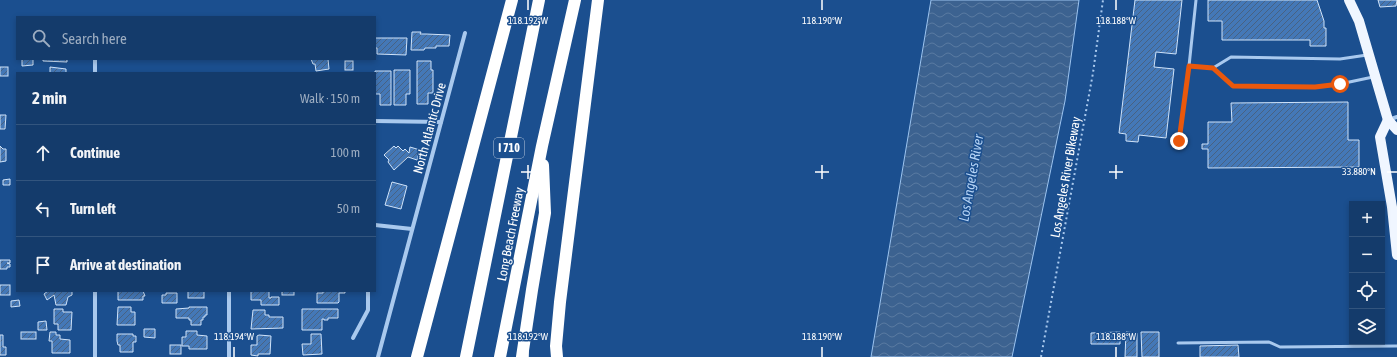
<!DOCTYPE html>
<html lang="en">
<head>
<meta charset="utf-8">
<style>
	body { margin:0; font-family:"Asap Condensed",sans-serif; background:#214673; color:#f1f3f6 }
	.controls { position:absolute; right:12px; bottom:12px; display:grid; overflow:hidden; border-radius:0px; box-shadow:0 2px 6px #0003 }
	.controls button { width:36px; height:36px; display:grid; place-items:center; padding:0; border:0; border-bottom:1px solid #33557e; background:#143b6b; color:#f1f3f6; font:20px sans-serif }
	.stop { position:absolute; width:12px; height:12px; margin:-9px; border:3px solid #ea580c; border-radius:50%; background:#fff }
	.stop.end { background:#ea580c; border-color:#fff; box-shadow:0 1px 4px #0008 }
	.list { margin:0; padding:0; list-style:none }
	h2 { display:flex; justify-content:space-between; align-items:center; height:52px; margin:0; padding:0 16px; font-size:17px }
	h2 small { font-size:13px; font-weight:400; color:#9dadc1 }
	.list li { display:grid; grid-template-columns:26px 1fr auto; gap:12px; align-items:center; box-sizing:border-box; height:56px; padding:0 16px; border-top:1px solid #33557e }
	.list b { display:block; font-size:15px; white-space:nowrap }
	.list em { font-size:13px; font-style:normal; color:#9dadc1 }
	.icon { flex:none; width:22px; height:22px; fill:none; stroke:currentColor; stroke-width:2; stroke-linecap:round; stroke-linejoin:round }
	.map { position:relative; flex:none; width:1397px; height:357px; overflow:hidden }
	.search { position:absolute; background:#143b6b; box-shadow:0 2px 6px #0003; left:16px; top:16px; width:360px; height:44px; display:flex; align-items:center; gap:10px; box-sizing:border-box; padding:0 14px; border-radius:0px; color:#9dadc1; font-size:15px }
	.panel { position:absolute; background:#143b6b; box-shadow:0 2px 6px #0003; left:16px; top:72px; width:360px; height:220px; border-radius:0px }
	.map>svg:first-child { display:block }
</style>
</head>
<body>
<div class="map">
<svg width="1397" height="357" viewBox="0 0 1397 357">
	<defs>
		<pattern id="water-waves" width="16" height="10" patternUnits="userSpaceOnUse"><rect width="16" height="10" fill="#3c6290"/><path d="M0 5q4-4 8 0t8 0" fill="none" stroke="#597aa1"/></pattern>
		<pattern id="building-hatch" width="6" height="6" patternUnits="userSpaceOnUse"><rect width="6" height="6" fill="#4478b7"/><path d="M-1 1l2-2M0 6l6-6M5 7l2-2" fill="none" stroke="#486282"/></pattern>
	</defs>
	<rect width="100%" height="100%" fill="#1b4f8f"/>
	<!-- water -->
	<polygon fill="url(#water-waves)" stroke="#9cc4f0" points="931,0 1079,0 1065,101 1012,357 871,357"/>
	<!-- building -->
	<g fill="url(#building-hatch)" stroke="#cfe3fa">
		<polygon points="1135,0 1182,0 1176,54 1156,52 1154,67 1174,69 1166,138 1139,135 1138,142 1126,141 1126,134 1119,133"/>
		<polygon points="1208,0 1317,0 1324,21 1324,28 1326,28 1326,46 1310,46 1310,40 1222,40 1222,21 1208,21"/>
		<polygon points="1378,0 1397,0 1396,6 1380,7"/>
		<polygon points="412,32 421,32 420,34 426,34 450,35 449,46 436,46 436,48 425,48 424,50 411,50"/>
		<polygon points="375,38 407,38 406,55 377,54 377,48 375,48"/>
		<polygon points="22,59 33,59 33,65 22,66"/>
		<polygon points="43,59 67,59 67,62 43,61"/>
		<polygon points="311,59 328,59 329,69 316,71 315,64 313,64"/>
		<rect x="345" y="61" width="8" height="9"/>
		<polygon points="417,61 431,61 431,70 433,70 433,93 428,93 428,104 417,104"/>
		<rect x="0" y="67" width="8" height="9"/>
		<polygon points="50,67 66,69 66,73 68,73 50,73"/>
		<polygon points="394,70 410,70 410,94 406,94 406,105 394,105"/>
		<polygon points="375,71 391,71 391,105 380,105 380,94 375,94"/>
		<polygon points="1348,102 1348,140 1359,140 1359,167 1208,168 1208,149 1202,149 1202,144 1208,144 1208,122 1232,122 1231,103"/>
		<polygon points="0,115 6,115 5,129 0,129"/>
		<polygon points="0,146 3,149 6,149 6,161 0,162"/>
		<polygon points="394,146 396,148 398,146 403,151 405,149 409,153 410,147 420,150 417,160 408,157 394,170 388,162 389,160 384,155"/>
		<polygon points="10,179 10,185 3,185 3,180"/>
		<polygon points="392,182 407,186 401,209 385,205"/>
		<polygon points="0,260 10,260 10,263 7,263 10,264 10,267 7,267 7,269 0,269"/>
		<rect x="0" y="285" width="10" height="10"/>
		<polygon points="48,291 72,291 72,295 68,297 66,305 56,305 54,295 47,300 44,294"/>
		<polygon points="118,291 143,291 145,296 143,296 143,300 118,300"/>
		<rect x="188" y="291" width="16" height="7"/>
		<polygon points="251,291 269,291 269,298 271,298 271,297 279,297 279,305 261,305 261,300 251,300"/>
		<rect x="282" y="291" width="12" height="4"/>
		<polygon points="323,291 345,291 345,293 339,293 339,302 338,303 317,303 317,293 323,293"/>
		<polygon points="166,293 177,293 177,303 162,303 162,295 166,295"/>
		<polygon points="19,300 20,306 11,307 11,301"/>
		<polygon points="118,307 131,307 131,312 135,312 135,325 117,325"/>
		<polygon points="189,307 207,307 207,315 205,315 205,317 203,317 203,320 201,320 201,325 191,325 191,320 189,320 189,318 176,318 176,309 189,308"/>
		<polygon points="54,309 63,309 63,312 72,312 71,330 58,330 58,324 54,324"/>
		<polygon points="302,309 338,309 338,318 328,318 328,320 324,320 324,319 322,319 322,330 302,330"/>
		<polygon points="253,310 265,310 265,315 269,315 269,317 283,317 283,328 251,329"/>
		<polygon points="46,321 47,330 38,330 38,322"/>
		<polygon points="144,329 155,329 155,338 144,337"/>
		<polygon points="186,331 197,331 197,335 207,336 207,349 189,349 189,346 182,346 182,337 186,337"/>
		<rect x="21" y="332" width="15" height="7"/>
		<polygon points="50,332 56,332 56,335 60,335 60,339 70,340 70,353 52,353 52,341 49,341"/>
		<polygon points="1120,332 1120,344 1091,344 1091,333"/>
		<polygon points="1126,332 1137,333 1137,357 1125,357"/>
		<polygon points="1141,332 1159,332 1159,357 1142,357"/>
		<polygon points="117,334 133,334 133,336 136,336 136,342 133,342 133,352 120,352 120,345 118,345 117,341"/>
		<polygon points="311,334 321,334 322,354 303,355 302,344 311,344"/>
		<polygon points="0,335 3,335 3,347 6,347 6,355 0,355"/>
		<polygon points="259,335 271,336 270,354 258,354 258,356 251,355 251,345 257,345 257,336"/>
		<rect x="170" y="345" width="11" height="9"/>
		<polygon points="1238,345 1239,357 1200,357 1200,346"/>
	</g>
	<g fill="none" stroke-linecap="round" stroke-linejoin="round">
		<!-- path -->
		<polyline stroke="#a9c9ee" stroke-width="2" stroke-dasharray="2 3" stroke-linecap="butt" points="1041,357 1093,73 1103,0"/>
		<!-- lane -->
		<g stroke="#a9c9ee" stroke-width="3">
			<polyline points="1189,66 1213,68 1231,57 1340,59 1367,55"/>
			<polyline points="1213,68 1233,86 1315,87 1340,84 1373,77"/>
			<polyline points="1179,141 1189,66 1196,0"/>
			<polyline points="1178,343 1269,342 1280,347 1397,346"/>
		</g>
		<!-- street -->
		<g stroke="#a9c9ee" stroke-width="4">
			<polyline points="95,59 95,73"/>
			<polyline points="1388,120 1397,117"/>
			<polyline points="375,121 441,122"/>
			<polyline points="375,225 412,229"/>
			<polyline points="95,291 95,357"/>
			<polyline points="229,291 229,357"/>
			<polyline points="353,338 368,310 368,291"/>
			<polyline points="378,357 465,33"/>
		</g>
		<!-- primary -->
		<g stroke="#f0f6ff" stroke-width="10">
			<polyline points="1349,0 1359,21 1388,120 1397,130"/>
			<polyline points="1388,120 1380,137 1392,207 1397,255"/>
		</g>
		<!-- highway -->
		<g stroke="#fff" stroke-width="12">
			<polyline points="417,357 512,0"/>
			<polyline points="466,357 539,0"/>
			<polyline points="500,357 542,146 575,0"/>
			<polyline points="522,357 532,290 545,213 543,165"/>
			<polyline points="557,357 556,346 560,302 598,0"/>
		</g>
	</g>
	<g fill="none" stroke-linecap="round" stroke-linejoin="round">
		<!-- route -->
		<polyline stroke="#ea580c" stroke-width="5" points="1179,141 1189,66 1213,68 1233,86 1315,87 1340,84"/>
	</g>
	<!-- ticks -->
	<path fill="none" stroke="#fff" stroke-width="1.5" d="M528,0v10M822,0v10M1116,0v10M528,165v14M822,165v14M1116,165v14M521,172h14M815,172h14M1109,172h14M1387,172h10M234,347v10M528,347v10M822,347v10M1116,347v10"/>
	<g text-anchor="middle" stroke-width="3" stroke-linejoin="round" paint-order="stroke">
		<!-- shield labels -->
		<rect fill="#1b4f8f" stroke="#bbcadd" stroke-width="1" x="494" y="138" width="30" height="20" rx="3"/>
		<g font-size="12" font-weight="bold" fill="#fff">
			<text x="509" y="152">I 710</text>
		</g>
		<!-- street labels -->
		<g font-size="13" fill="#fff" stroke="#1b4f8f">
			<text transform="translate(429 128) rotate(-75)" y="5">North Atlantic Drive</text>
			<text transform="translate(1065 177) rotate(-80)" y="5">Los Angeles River Bikeway</text>
			<text transform="translate(510 234) rotate(-79)" y="5">Long Beach Freeway</text>
		</g>
		<!-- water labels -->
		<g font-size="14" font-style="italic" fill="#b5d3f5" stroke="#1b4f8f">
			<text transform="translate(971 178) rotate(-80)" y="5">Los Angeles River</text>
		</g>
	</g>
	<g font-size="10" text-anchor="middle" fill="#fff" stroke="#1b4f8f" stroke-width="3" stroke-linejoin="round" paint-order="stroke">
		<text x="528" y="24">118.192°W</text>
		<text x="822" y="24">118.190°W</text>
		<text x="1116" y="24">118.188°W</text>
		<text x="1359" y="175">33.880°N</text>
		<text x="234" y="340">118.194°W</text>
		<text x="528" y="340">118.192°W</text>
		<text x="822" y="340">118.190°W</text>
		<text x="1116" y="340">118.188°W</text>
	</g>
</svg>
<div class="controls">
<button>+</button>
<button>−</button>
<button><svg class="icon" aria-label="locate" viewBox="0 0 24 24"><circle cx="12" cy="12" r="6"/><path d="M12 2v4M12 18v4M2 12h4M18 12h4"/></svg></button>
<button><svg class="icon" aria-label="layers" viewBox="0 0 24 24"><path d="M12 4l9 5-9 5-9-5zM3 14l9 5 9-5"/></svg></button>
</div>
<div class="stop" style="left:1340px;top:84px"></div>
<div class="stop end" style="left:1179px;top:141px"></div>
<div class="search"><svg class="icon" aria-label="search" viewBox="0 0 24 24"><circle cx="10" cy="10" r="6"/><path d="M15 15l6 6"/></svg>Search here</div>
<section class="panel">
<h2>2 min<small>Walk · 150 m</small></h2>
<ul class="list">
<li><svg class="icon" aria-label="ahead" viewBox="0 0 24 24"><path d="M12 20V5M6 11l6-6 6 6"/></svg><div><b>Continue</b></div><em>100 m</em></li>
<li><svg class="icon" aria-label="left" viewBox="0 0 24 24"><path d="M17 20v-9H6M10 6l-5 5 5 5"/></svg><div><b>Turn left</b></div><em>50 m</em></li>
<li><svg class="icon" aria-label="arrive" viewBox="0 0 24 24"><path d="M6 21V4h12l-3 4 3 4H6"/></svg><div><b>Arrive at destination</b></div></li>
</ul>
</section>
</div>
</body>
</html>
